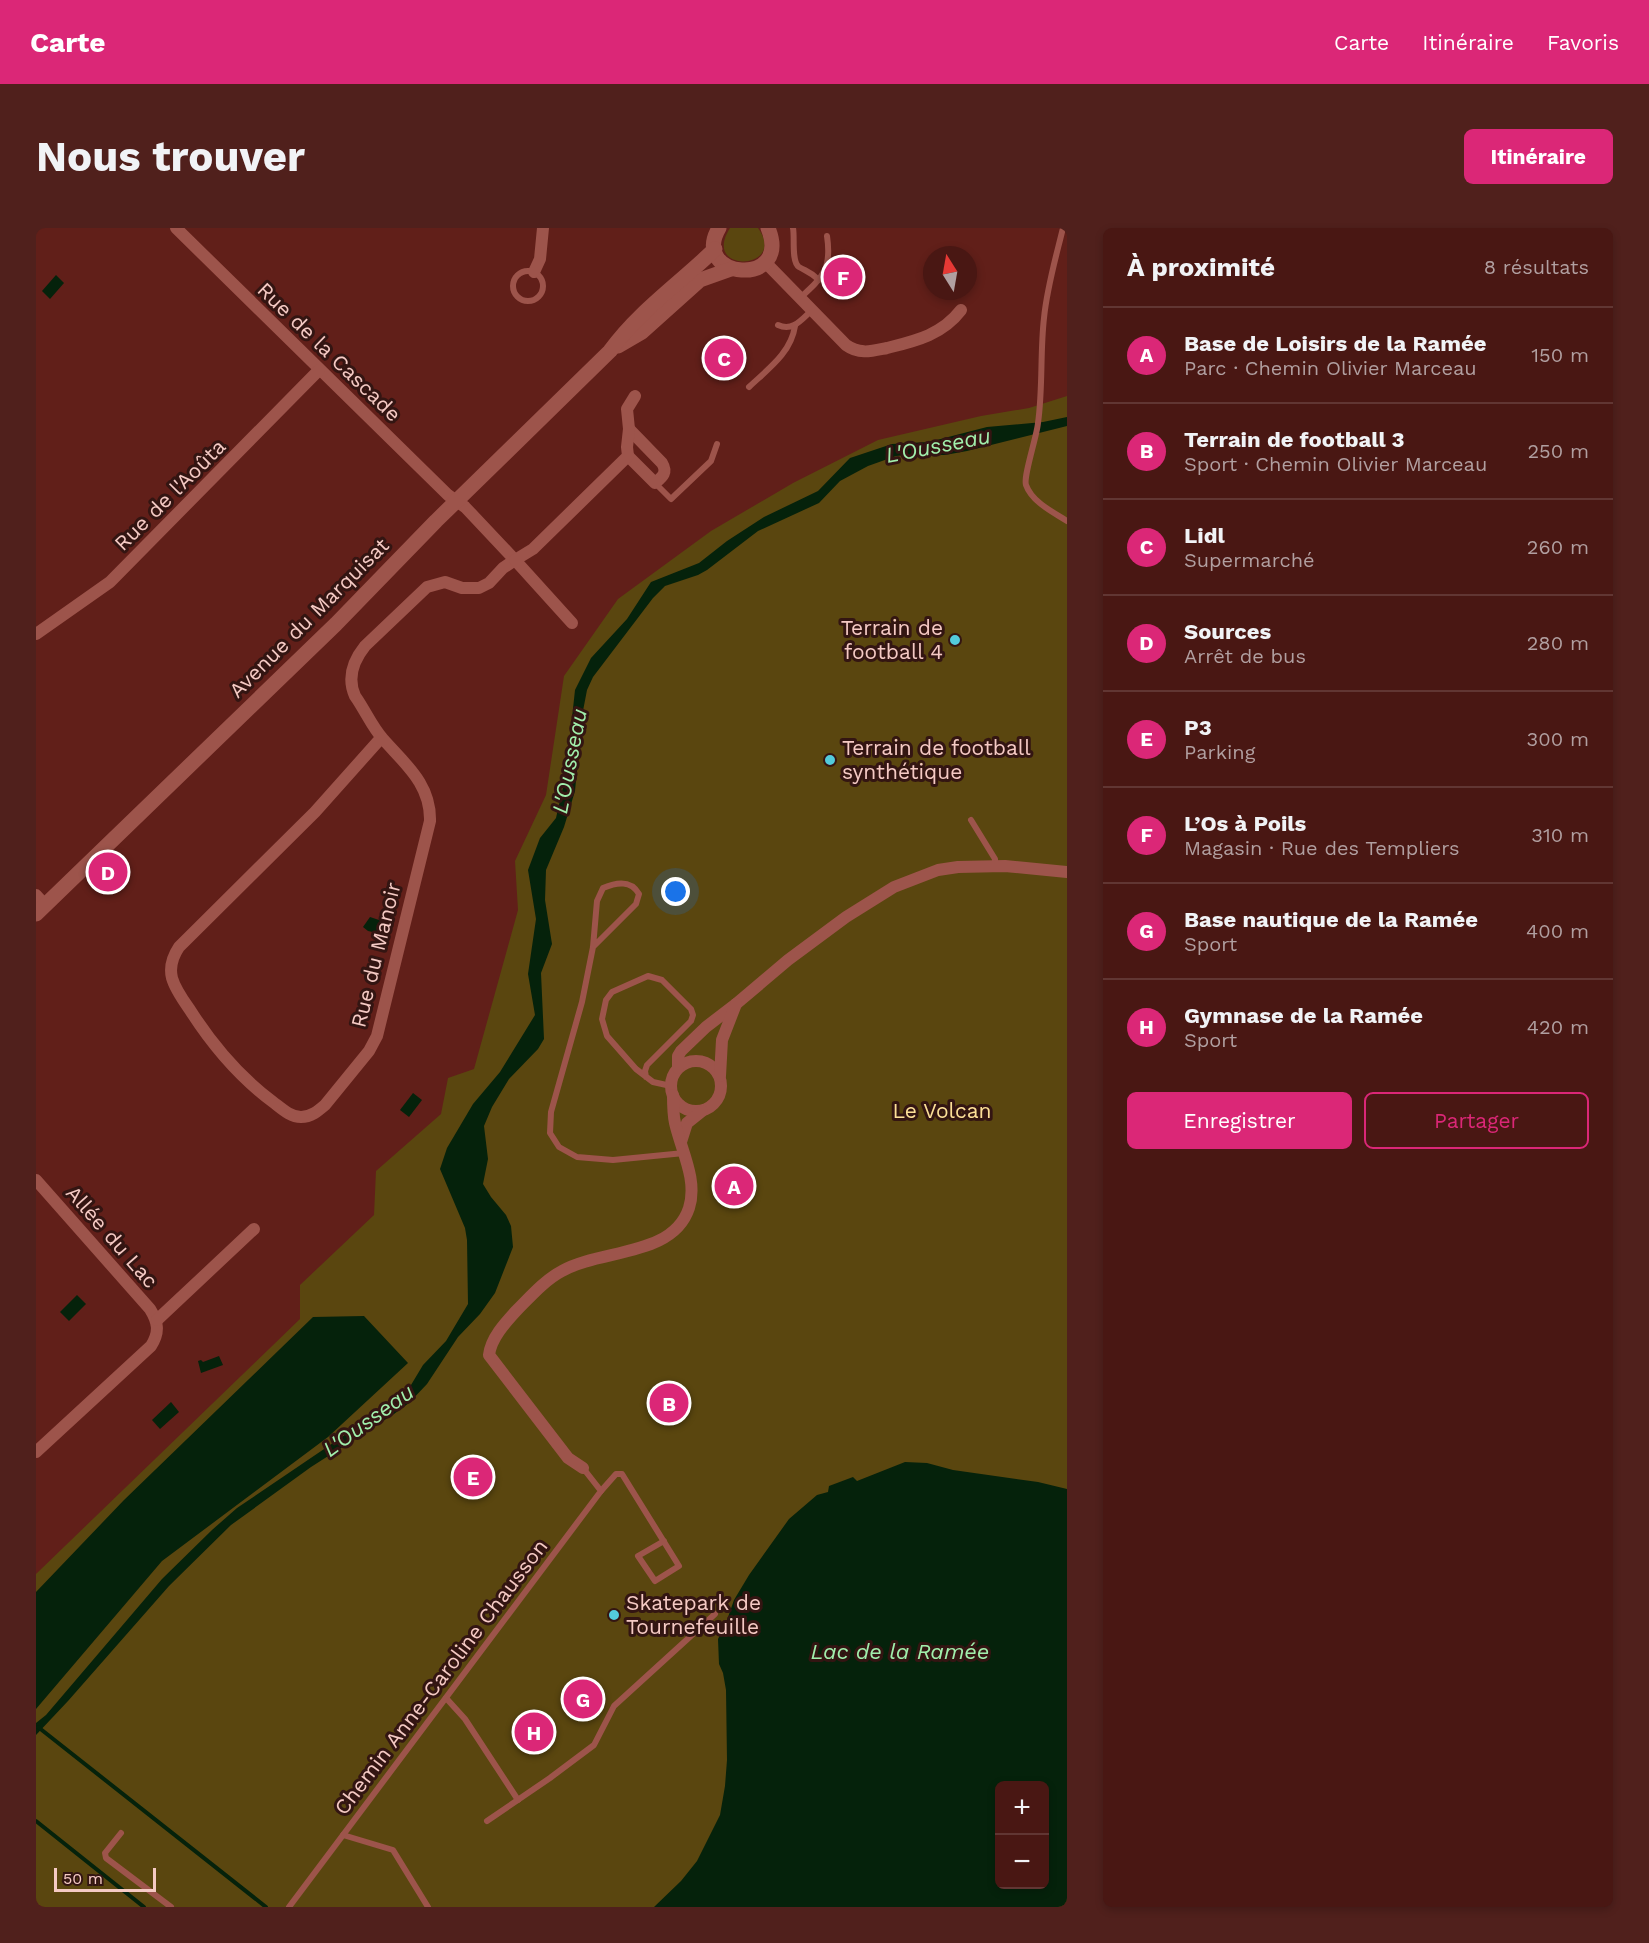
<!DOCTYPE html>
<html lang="fr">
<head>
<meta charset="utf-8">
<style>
	body { margin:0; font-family:"Work Sans",sans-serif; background:#50201c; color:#f1f3f6 }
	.controls { position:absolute; right:18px; bottom:18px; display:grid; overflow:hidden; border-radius:9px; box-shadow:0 3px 9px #0003 }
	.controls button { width:54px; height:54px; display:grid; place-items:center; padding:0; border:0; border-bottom:2px solid #613633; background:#491713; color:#f1f3f6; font:30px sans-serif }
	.compass { position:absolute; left:887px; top:18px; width:54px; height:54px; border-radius:50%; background:#491713; box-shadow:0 3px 9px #0003; rotate:349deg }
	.scale { position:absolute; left:18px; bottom:15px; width:102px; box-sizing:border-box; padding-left:6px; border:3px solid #f5cac4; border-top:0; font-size:16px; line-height:21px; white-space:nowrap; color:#f5cac4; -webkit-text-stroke:4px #331512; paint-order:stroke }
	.you { position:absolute; left:640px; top:664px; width:21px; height:21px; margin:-15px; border:4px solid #fff; border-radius:50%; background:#1a73e8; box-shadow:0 0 0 9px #1a73e833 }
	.badge { display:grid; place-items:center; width:39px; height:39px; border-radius:50%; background:#db2777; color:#fff; font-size:20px; font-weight:700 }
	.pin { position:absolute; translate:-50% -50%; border:3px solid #fff; box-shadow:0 2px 6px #0006 }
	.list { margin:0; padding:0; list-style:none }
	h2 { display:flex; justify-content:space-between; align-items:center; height:78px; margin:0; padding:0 24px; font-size:26px }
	h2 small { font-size:20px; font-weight:400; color:#b19fa0 }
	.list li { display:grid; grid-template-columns:39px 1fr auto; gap:18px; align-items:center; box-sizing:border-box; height:96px; padding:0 24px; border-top:2px solid #613633 }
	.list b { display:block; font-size:22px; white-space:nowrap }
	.list p { margin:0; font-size:20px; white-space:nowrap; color:#b19fa0 }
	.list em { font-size:20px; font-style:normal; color:#b19fa0 }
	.actions { display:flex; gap:12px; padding:18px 24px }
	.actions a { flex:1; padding:14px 0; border:2px solid #db2777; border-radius:9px; text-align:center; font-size:21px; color:#db2777 }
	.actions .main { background:#db2777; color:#fff }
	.map { position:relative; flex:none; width:1031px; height:1679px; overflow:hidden; border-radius:9px }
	header { display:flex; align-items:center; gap:36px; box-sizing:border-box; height:84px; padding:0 30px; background:#db2777; color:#fff }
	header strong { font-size:28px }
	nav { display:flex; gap:33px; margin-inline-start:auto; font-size:21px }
	.intro { display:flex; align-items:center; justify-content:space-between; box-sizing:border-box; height:144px; padding:0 36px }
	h1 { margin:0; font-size:42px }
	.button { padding:15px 27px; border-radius:9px; background:#db2777; color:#fff; font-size:21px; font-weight:700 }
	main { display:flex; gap:36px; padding:0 36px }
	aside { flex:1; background:#491713; border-radius:9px; box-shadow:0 3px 9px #0003 }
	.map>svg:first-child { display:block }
</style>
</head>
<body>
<header>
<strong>Carte</strong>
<nav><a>Carte</a><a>Itinéraire</a><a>Favoris</a></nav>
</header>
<div class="intro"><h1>Nous trouver</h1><a class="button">Itinéraire</a></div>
<main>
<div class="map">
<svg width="1031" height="1679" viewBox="0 0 1031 1679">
	<rect width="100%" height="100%" fill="#611f19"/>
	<!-- green -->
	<g fill="#5a460f" fill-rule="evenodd">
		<path d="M694,0h28c31,42 -58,47 -28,0z"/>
		<path d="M1031,168v1511h-1031v-333l264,-255v-34l74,-70 2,-44 65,-57 7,-36 26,-9 44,-159 -3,-49 31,-66 18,-119 54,-77 93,-68 82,-48 85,-43 103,-24 48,-8zM963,1558h45v98h-45z"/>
	</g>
	<!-- water -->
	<g fill="#05220b" fill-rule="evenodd">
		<polygon points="20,47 28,55 14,71 6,63"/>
		<polygon points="1031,189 1031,198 931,223 909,227 871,227 860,228 832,238 804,253 783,275 722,303 671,342 662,347 629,358 617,370 557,449 551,462 546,488 539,563 528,599 510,642 509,672 516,716 505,745 508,811 502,821 473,851 456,879 448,898 452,931 447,956 455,969 470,987 475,998 477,1019 459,1065 444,1086 422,1109 391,1156 373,1175 358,1186 275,1239 195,1297 133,1358 32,1473 0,1507 0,1495 10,1487 126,1351 176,1302 201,1280 356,1175 375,1157 387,1137 410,1113 432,1076 431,1012 429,1000 404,941 411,920 437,876 464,844 499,787 492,746 500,691 492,642 504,610 520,590 530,546 539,462 555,430 591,391 615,354 663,335 691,313 728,289 782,263 814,230 856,216 893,214 951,199 1007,194"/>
		<polygon points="334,689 349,694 346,706 332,703 327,699"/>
		<polygon points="377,865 386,872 373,889 364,882"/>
		<polygon points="41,1067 50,1076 33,1093 24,1084"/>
		<polygon points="328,1088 372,1135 292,1209 126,1333 0,1481 0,1364 88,1272 277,1089"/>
		<polygon points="183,1128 187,1137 165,1145 162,1133 165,1132 167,1134"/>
		<polygon points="135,1174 143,1184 124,1201 116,1192"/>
		<path d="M869,1234l22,1 26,7 85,12 29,7v418h-413l27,-26 16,-20 23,-46 5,-29 2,-26 -1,-70 -3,-17 -4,-9 -1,-25 8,-16 8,-23 15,-25 40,-56 28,-24 11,-3 1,-6 24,-9 4,4zM963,1558h45v98h-45z"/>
	</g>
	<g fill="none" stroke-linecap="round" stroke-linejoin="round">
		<!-- stream -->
		<g stroke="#05220b" stroke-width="4">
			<polyline points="2,1499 230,1679"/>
			<polyline points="0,1593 108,1679"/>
		</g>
		<!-- service -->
		<g stroke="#9d544b" stroke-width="6">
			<path d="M757,0c2,9 -2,34 6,39 9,5 12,5 20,13"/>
			<path d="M1027,0c-7,29 -16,59 -19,90 -4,34 -1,70 -6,105 -1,13 -15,54 -12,62 6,17 27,27 41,36"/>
			<circle cx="492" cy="58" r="15"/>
			<path d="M764,70c23,-21 32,-29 27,-62"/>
			<path d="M742,97c15,7 24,-6 34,-15"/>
			<path d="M713,159c19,-18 42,-34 46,-61"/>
			<polyline points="619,255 635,271 675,233 681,216"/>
			<polyline points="935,592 959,631 959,638"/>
			<path d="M557,719l43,-43 3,-10c-8,-14 -22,-12 -36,-6l-6,13 -4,46 -11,55 -31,110 -1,21 9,14 18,10 36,3 71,-7"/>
			<polyline points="610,849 609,843 611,837 655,793 657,787 655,781 626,752 612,748 576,764 570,772 566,791 571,808 600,841 617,854 635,858"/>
			<polyline points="565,1263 580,1246 586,1246 643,1338 619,1353 602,1328 628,1313"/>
			<polyline points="410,1470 429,1491 482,1572"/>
			<polyline points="451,1593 514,1550 558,1517 578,1478 679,1386"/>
			<polyline points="85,1605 69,1625 70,1630 135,1679"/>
			<polyline points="307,1607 357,1622 392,1679"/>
			<polyline points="253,1679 565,1263 547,1240"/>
		</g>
		<!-- minor -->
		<g stroke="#9d544b" stroke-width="12">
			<path d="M140,0l272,267 17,12 50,53 -12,8 -14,15 -10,5h-17l-17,-6 -18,5 -62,59c-12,15 -18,32 -10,50 10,14 17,31 28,43 22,25 48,45 47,82l-53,215 -8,15 -44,54c-7,6 -14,12 -24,12 -11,0 -20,-9 -28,-15 -35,-26 -60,-56 -83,-92 -7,-10 -15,-21 -18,-32 -3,-12 1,-22 7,-31l136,-135 66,-74"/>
			<path d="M729,34l81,83c14,10 26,6 41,3 28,-7 55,-13 74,-38"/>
			<polyline points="498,44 504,31 507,0"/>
			<path d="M592,228l27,27c7,-6 13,-10 7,-20l-33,-34"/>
			<polyline points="536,395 479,332 497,321 592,228 591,219 593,201 591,181 599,168"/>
			<polyline points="0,406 74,354 283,142"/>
			<polyline points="0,667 9,677"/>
			<circle cx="660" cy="858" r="25"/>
			<polyline points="642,840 642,828 645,823 670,799 700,776 752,732 810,689 858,659 902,642 922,639 969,638 1031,644"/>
			<polyline points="684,848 686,812 700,776"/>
			<polyline points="645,914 651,895 666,883"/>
			<path d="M0,952l114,129c8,13 10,23 1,37l-115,106"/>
			<polyline points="121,1092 218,1001"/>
			<path d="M547,1240l-15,-10 -79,-103c2,-17 16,-32 28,-45 14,-14 28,-30 45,-39 39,-22 111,-14 127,-63 9,-28 -8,-58 -14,-85 -2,-9 -2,-19 -2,-28"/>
		</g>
		<!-- secondary -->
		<g stroke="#9d544b" stroke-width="15">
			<path d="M683,0c-30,51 74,61 49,0"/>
			<polyline points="582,118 606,104 664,52 695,41"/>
			<path d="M0,686l300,-290 100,-103 174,-170c29,-40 70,-68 105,-102"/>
		</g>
	</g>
	<!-- markers -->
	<g fill="#53cbdb" stroke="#331512" stroke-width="2">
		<circle cx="919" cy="412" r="6"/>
		<circle cx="794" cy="532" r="6"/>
		<circle cx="578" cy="1387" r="6"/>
	</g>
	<g text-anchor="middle" stroke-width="6" stroke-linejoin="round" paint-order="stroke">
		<!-- street labels -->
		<g font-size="21" fill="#f5cac4" stroke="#331512">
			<text transform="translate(293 124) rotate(44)" y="7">Rue de la Cascade</text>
			<text transform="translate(134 267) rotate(-45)" y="7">Rue de l'Aoûta</text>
			<text transform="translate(273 390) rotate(-45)" y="7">Avenue du Marquisat</text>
			<text transform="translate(340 727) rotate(-76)" y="7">Rue du Manoir</text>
			<text transform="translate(76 1009) rotate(49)" y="7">Allée du Lac</text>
			<text transform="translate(405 1449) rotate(-53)" y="7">Chemin Anne-Caroline Chausson</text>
		</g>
		<!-- poi labels -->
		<g font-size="21" fill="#f5cac4" stroke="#331512" text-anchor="start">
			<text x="907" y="407" text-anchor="end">Terrain de<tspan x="907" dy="24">football 4</tspan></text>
			<text x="806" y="527">Terrain de football<tspan x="806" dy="24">synthétique</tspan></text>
			<text x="590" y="1382">Skatepark de<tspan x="590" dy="24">Tournefeuille</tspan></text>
		</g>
		<!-- park labels -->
		<g font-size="21" fill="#fde098" stroke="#331512">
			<text x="906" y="890">Le Volcan</text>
		</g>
		<!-- water labels -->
		<g font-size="22" font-style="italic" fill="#a1efac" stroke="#331512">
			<text transform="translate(902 217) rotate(-11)" y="8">L'Ousseau</text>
			<text transform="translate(533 533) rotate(-79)" y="8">L'Ousseau</text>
			<text transform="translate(332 1192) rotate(-36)" y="8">L'Ousseau</text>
			<text x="864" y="1431">Lac de la Ramée</text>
		</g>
	</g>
</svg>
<div class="controls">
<button>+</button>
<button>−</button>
</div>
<svg class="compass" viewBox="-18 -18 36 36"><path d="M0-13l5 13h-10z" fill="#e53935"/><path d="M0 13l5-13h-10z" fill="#b19fa0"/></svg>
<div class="scale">50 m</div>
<div class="you"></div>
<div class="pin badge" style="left:698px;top:958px">A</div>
<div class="pin badge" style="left:633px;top:1175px">B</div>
<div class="pin badge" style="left:688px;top:130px">C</div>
<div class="pin badge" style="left:72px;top:644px">D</div>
<div class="pin badge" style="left:437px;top:1249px">E</div>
<div class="pin badge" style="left:807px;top:49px">F</div>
<div class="pin badge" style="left:547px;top:1471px">G</div>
<div class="pin badge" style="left:498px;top:1504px">H</div>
</div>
<aside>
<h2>À proximité<small>8 résultats</small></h2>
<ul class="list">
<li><span class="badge">A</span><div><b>Base de Loisirs de la Ramée</b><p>Parc · Chemin Olivier Marceau</p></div><em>150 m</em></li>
<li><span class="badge">B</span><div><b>Terrain de football 3</b><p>Sport · Chemin Olivier Marceau</p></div><em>250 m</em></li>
<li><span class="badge">C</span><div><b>Lidl</b><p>Supermarché</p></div><em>260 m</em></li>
<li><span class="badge">D</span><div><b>Sources</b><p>Arrêt de bus</p></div><em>280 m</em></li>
<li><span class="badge">E</span><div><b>P3</b><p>Parking</p></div><em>300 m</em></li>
<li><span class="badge">F</span><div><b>L’Os à Poils</b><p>Magasin · Rue des Templiers</p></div><em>310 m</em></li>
<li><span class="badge">G</span><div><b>Base nautique de la Ramée</b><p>Sport</p></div><em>400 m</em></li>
<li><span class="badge">H</span><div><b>Gymnase de la Ramée</b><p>Sport</p></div><em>420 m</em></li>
</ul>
<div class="actions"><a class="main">Enregistrer</a><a>Partager</a></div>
</aside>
</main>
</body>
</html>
